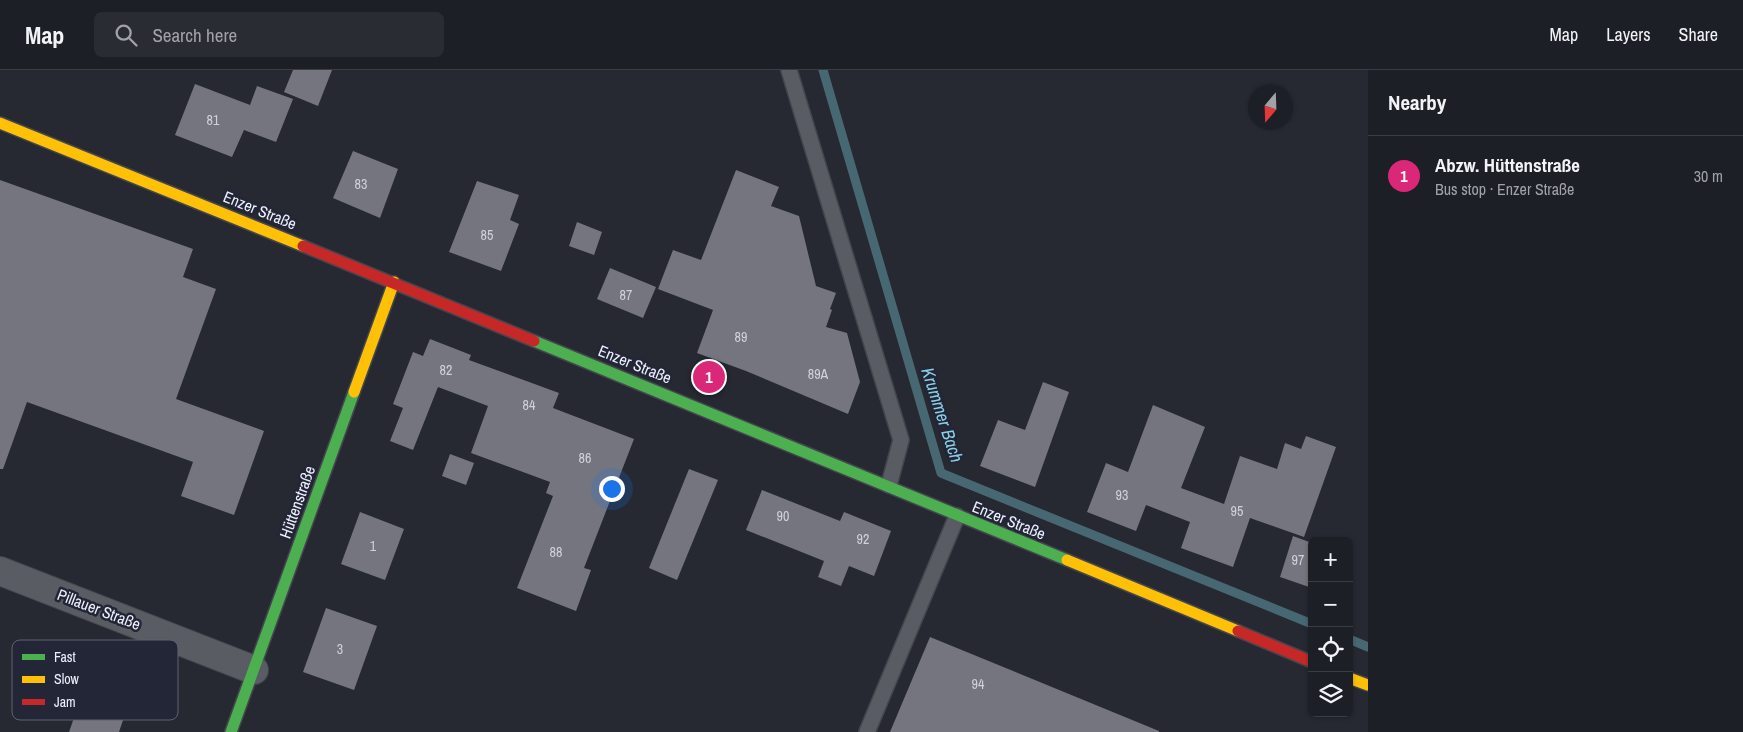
<!DOCTYPE html>
<html lang="en">
<head>
<meta charset="utf-8">
<style>
	body { margin:0; font-family:"Archivo Narrow",sans-serif; background:#292c32; color:#f1f3f6 }
	.controls { position:absolute; right:15px; bottom:15px; display:grid; overflow:hidden; border-radius:8px; box-shadow:0 1px 4px #0004 }
	.controls button { width:45px; height:45px; display:grid; place-items:center; padding:0; border:0; border-bottom:1px solid #3a3d43; background:#1c1f26; color:#f1f3f6; font:25px sans-serif }
	.compass { position:absolute; left:1248px; top:15px; width:45px; height:45px; border-radius:50%; background:#1c1f26; box-shadow:0 1px 4px #0004; rotate:199deg }
	.you { position:absolute; left:611px; top:418px; width:18px; height:18px; margin:-12px; border:4px solid #fff; border-radius:50%; background:#1a73e8; box-shadow:0 0 0 8px #1a73e833 }
	.badge { display:grid; place-items:center; width:32px; height:32px; border-radius:50%; background:#db2777; color:#fff; font-size:16px; font-weight:700 }
	.pin { position:absolute; translate:-50% -50%; border:2px solid #fff; box-shadow:0 1px 5px #0006 }
	.list { margin:0; padding:0; list-style:none }
	h2 { display:flex; justify-content:space-between; align-items:center; height:65px; margin:0; padding:0 20px; font-size:21px }
	h2 small { font-size:16px; font-weight:400; color:#a0a2a7 }
	.list li { display:grid; grid-template-columns:32px 1fr auto; gap:15px; align-items:center; box-sizing:border-box; height:80px; padding:0 20px; border-top:1px solid #3a3d43 }
	.list b { display:block; font-size:19px; white-space:nowrap }
	.list p { margin:0; font-size:16px; white-space:nowrap; color:#a0a2a7 }
	.list em { font-size:16px; font-style:normal; color:#a0a2a7 }
	.icon { flex:none; width:28px; height:28px; fill:none; stroke:currentColor; stroke-width:2; stroke-linecap:round; stroke-linejoin:round }
	.map { position:relative; flex:none; width:1368px; height:662px; overflow:hidden }
	header { display:flex; align-items:center; gap:30px; box-sizing:border-box; height:70px; padding:0 25px; background:#1c1f26; border-bottom:1px solid #3a3d43 }
	header strong { font-size:24px }
	nav { display:flex; gap:28px; margin-inline-start:auto; font-size:18px }
	.search { width:350px; height:45px; background:#292c32; display:flex; align-items:center; gap:12px; box-sizing:border-box; padding:0 18px; border-radius:8px; color:#a0a2a7; font-size:19px }
	main { display:flex }
	aside { flex:1; background:#1c1f26 }
	.map>svg:first-child { display:block }
</style>
</head>
<body>
<header>
<strong>Map</strong>
<div class="search"><svg class="icon" aria-label="search" viewBox="0 0 24 24"><circle cx="10" cy="10" r="6"/><path d="M15 15l6 6"/></svg>Search here</div>
<nav><a>Map</a><a>Layers</a><a>Share</a></nav>
</header>
<main>
<div class="map">
<svg width="1368" height="662" viewBox="0 0 1368 662">
	<rect width="100%" height="100%" fill="#262932"/>
	<g fill="none" stroke-linecap="round" stroke-linejoin="round">
		<!-- stream -->
		<g stroke="#476873" stroke-width="9">
			<polyline points="823,0 941,403 1312,554"/>
			<polyline points="1349,569 1368,577"/>
		</g>
	</g>
	<!-- building -->
	<g fill="#75757f">
		<polygon points="293,0 332,0 318,36 284,22"/>
		<polygon points="195,14 250,35 257,16 293,29 276,72 244,60 232,87 175,65"/>
		<polygon points="353,81 398,99 380,148 333,128"/>
		<polygon points="736,100 779,117 771,136 799,146 816,216 836,223 830,239 832,240 826,257 847,263 860,312 848,344 746,301 697,283 713,240 658,219 673,180 701,190"/>
		<polygon points="0,110 193,179 183,207 216,219 176,329 264,361 234,445 181,426 193,392 27,332 3,399 0,399"/>
		<polygon points="477,111 519,125 510,150 519,154 501,201 449,182"/>
		<polygon points="577,152 602,162 594,185 569,176"/>
		<polygon points="610,198 656,217 643,248 597,229"/>
		<polygon points="430,269 471,285 469,290 559,323 553,338 634,369 584,498 591,500 576,541 517,518 553,426 546,423 550,412 471,383 488,336 438,317 413,380 390,371 403,338 393,334 413,282 423,286"/>
		<polygon points="1043,312 1069,322 1035,417 980,396 998,350 1025,360"/>
		<polygon points="1153,335 1205,357 1181,418 1224,434 1240,386 1277,399 1285,373 1301,379 1306,366 1336,377 1304,467 1250,448 1233,497 1181,478 1190,452 1146,435 1136,461 1087,442 1106,393 1128,402"/>
		<polygon points="450,384 474,393 466,415 442,406"/>
		<polygon points="689,399 718,410 677,510 649,498"/>
		<polygon points="762,420 840,451 844,442 891,461 874,506 849,496 841,516 818,507 824,491 746,460"/>
		<polygon points="360,442 404,459 385,510 341,494"/>
		<polygon points="1293,466 1312,473 1312,518 1280,507"/>
		<polygon points="326,538 377,556 354,620 303,602"/>
		<polygon points="930,567 1159,661 1159,662 890,662"/>
		<polygon points="93,594 137,609 119,662 69,662"/>
	</g>
	<g fill="none" stroke-linecap="round" stroke-linejoin="round">
		<!-- lane casing -->
		<g stroke="#44464e" stroke-width="18">
			<g id="lane">
				<polyline points="789,0 901,370 889,415"/>
				<polyline points="867,662 957,446"/>
			</g>
		</g>
		<!-- street casing -->
		<g stroke="#44464e" stroke-width="30">
			<polyline id="street" points="0,501 254,600"/>
		</g>
		<!-- fast casing -->
		<g stroke="#44464e" stroke-width="14">
			<g id="fast">
				<polyline points="534,271 1067,490"/>
				<polyline points="231,662 354,322"/>
			</g>
		</g>
		<!-- slow casing -->
		<g stroke="#44464e" stroke-width="14">
			<g id="slow">
				<polyline points="0,53 303,176"/>
				<polyline points="354,322 394,212"/>
				<polyline points="1067,490 1238,561"/>
				<polyline points="1349,608 1368,615"/>
			</g>
		</g>
		<!-- jam casing -->
		<g stroke="#44464e" stroke-width="14">
			<g id="jam">
				<polyline points="303,176 534,271"/>
				<polyline points="1238,561 1312,592"/>
			</g>
		</g>
		<!-- lane -->
		<use href="#lane" stroke="#5a5c64" stroke-width="15"/>
		<!-- street -->
		<use href="#street" stroke="#5a5c64" stroke-width="28"/>
		<!-- fast -->
		<use href="#fast" stroke="#4caf50" stroke-width="11"/>
		<!-- slow -->
		<use href="#slow" stroke="#ffc107" stroke-width="11"/>
		<!-- jam -->
		<use href="#jam" stroke="#c62828" stroke-width="11"/>
	</g>
	<g text-anchor="middle" stroke-width="5" stroke-linejoin="round" paint-order="stroke">
		<!-- number labels -->
		<g font-size="14" fill="#cfd1dd">
			<text x="213" y="55">81</text>
			<text x="361" y="119">83</text>
			<text x="487" y="170">85</text>
			<text x="626" y="230">87</text>
			<text x="741" y="272">89</text>
			<text x="446" y="305">82</text>
			<text x="818" y="309">89A</text>
			<text x="529" y="340">84</text>
			<text x="585" y="393">86</text>
			<text x="1122" y="430">93</text>
			<text x="1237" y="446">95</text>
			<text x="783" y="451">90</text>
			<text x="863" y="474">92</text>
			<text x="373" y="481">1</text>
			<text x="556" y="487">88</text>
			<text x="1298" y="495">97</text>
			<text x="340" y="584">3</text>
			<text x="978" y="619">94</text>
		</g>
		<!-- street labels -->
		<g font-size="16" fill="#edf0fc" stroke="#222636">
			<text transform="translate(260 140) rotate(22)" y="6">Enzer Straße</text>
			<text transform="translate(635 294) rotate(22)" y="6">Enzer Straße</text>
			<text transform="translate(297 432) rotate(-70)" y="6">Hüttenstraße</text>
			<text transform="translate(1009 450) rotate(22)" y="6">Enzer Straße</text>
			<text transform="translate(99 539) rotate(21)" y="6">Pillauer Straße</text>
		</g>
		<!-- water labels -->
		<g font-size="18" font-style="italic" fill="#8bcfe5" stroke="#222636">
			<text transform="translate(942 345) rotate(72)" y="6">Krummer Bach</text>
		</g>
	</g>
	<!-- legend -->
	<rect x="12" y="570" width="166" height="80" rx="8" fill="#222636" stroke="#5f6371" stroke-width="1"/>
	<rect x="22" y="584" width="23" height="6" fill="#4caf50"/>
	<rect x="22" y="606" width="23" height="7" fill="#ffc107"/>
	<rect x="22" y="629" width="23" height="6" fill="#c62828"/>
	<g font-size="14" fill="#edf0fc">
		<text x="54" y="592">Fast</text>
		<text x="54" y="614">Slow</text>
		<text x="54" y="637">Jam</text>
	</g>
</svg>
<div class="controls">
<button>+</button>
<button>−</button>
<button><svg class="icon" aria-label="locate" viewBox="0 0 24 24"><circle cx="12" cy="12" r="6"/><path d="M12 2v4M12 18v4M2 12h4M18 12h4"/></svg></button>
<button><svg class="icon" aria-label="layers" viewBox="0 0 24 24"><path d="M12 4l9 5-9 5-9-5zM3 14l9 5 9-5"/></svg></button>
</div>
<svg class="compass" viewBox="-18 -18 36 36"><path d="M0-13l5 13h-10z" fill="#e53935"/><path d="M0 13l5-13h-10z" fill="#a0a2a7"/></svg>
<div class="you"></div>
<div class="pin badge" style="left:709px;top:307px">1</div>
</div>
<aside>
<h2>Nearby<small></small></h2>
<ul class="list">
<li><span class="badge">1</span><div><b>Abzw. Hüttenstraße</b><p>Bus stop · Enzer Straße</p></div><em>30 m</em></li>
</ul>
</aside>
</main>
</body>
</html>
